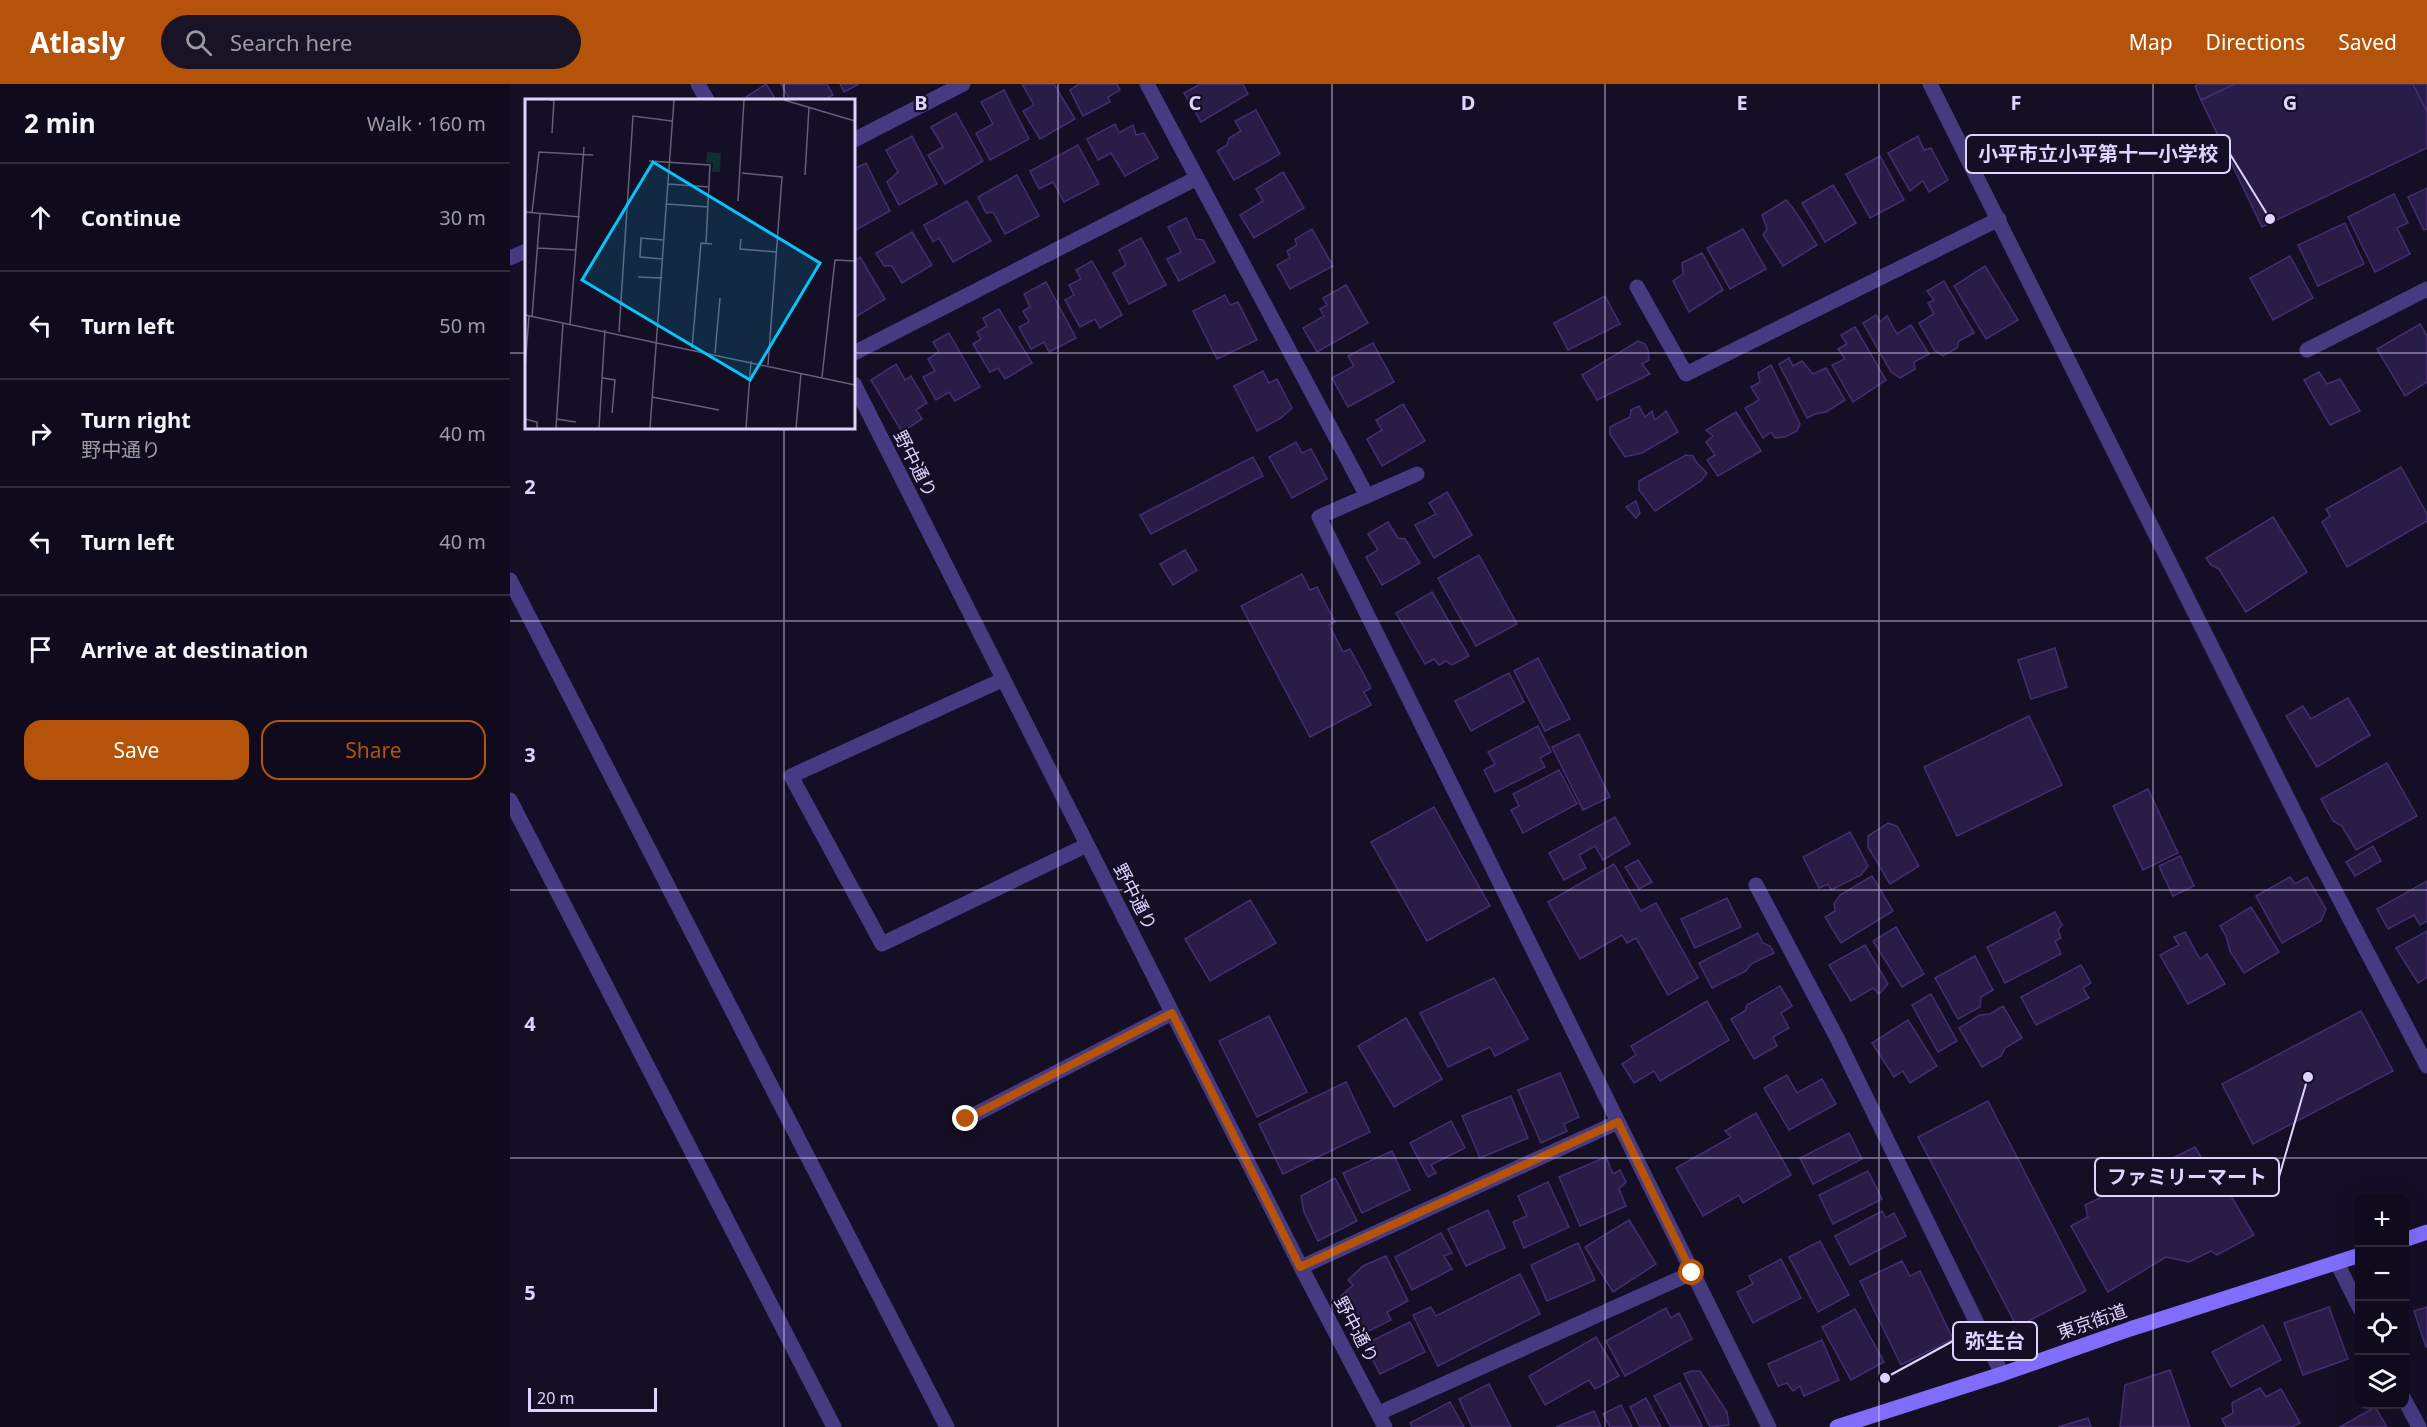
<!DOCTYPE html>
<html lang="en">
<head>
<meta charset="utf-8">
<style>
	body { margin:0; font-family:"Noto Sans","Noto Sans JP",sans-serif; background:#191425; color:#f1f3f6 }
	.controls { position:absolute; right:18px; bottom:18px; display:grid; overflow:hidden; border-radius:12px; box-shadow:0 6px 24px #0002 }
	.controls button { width:54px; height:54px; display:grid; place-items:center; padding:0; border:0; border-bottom:2px solid #302b3b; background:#100b1c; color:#f1f3f6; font:30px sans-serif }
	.scale { position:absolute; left:18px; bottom:15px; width:129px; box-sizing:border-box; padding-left:6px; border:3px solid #ded4fe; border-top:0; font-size:16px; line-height:21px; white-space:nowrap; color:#ded4fe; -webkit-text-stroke:4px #150f25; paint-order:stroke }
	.stop { position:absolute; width:18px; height:18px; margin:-14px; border:4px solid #b45309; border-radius:50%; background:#fff }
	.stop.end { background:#b45309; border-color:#fff; box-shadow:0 2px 6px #0008 }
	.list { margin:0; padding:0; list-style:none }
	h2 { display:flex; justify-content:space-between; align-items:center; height:78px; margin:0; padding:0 24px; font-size:26px }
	h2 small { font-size:20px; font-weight:400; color:#9c9ba3 }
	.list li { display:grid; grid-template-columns:39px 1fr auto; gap:18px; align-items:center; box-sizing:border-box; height:108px; padding:0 24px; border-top:2px solid #302b3b }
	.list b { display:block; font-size:22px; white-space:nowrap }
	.list p { margin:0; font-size:20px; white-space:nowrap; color:#9c9ba3 }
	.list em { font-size:20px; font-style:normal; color:#9c9ba3 }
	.actions { display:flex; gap:12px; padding:18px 24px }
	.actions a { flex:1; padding:14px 0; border:2px solid #b45309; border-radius:18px; text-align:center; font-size:21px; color:#b45309 }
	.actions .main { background:#b45309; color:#fff }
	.icon { flex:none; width:33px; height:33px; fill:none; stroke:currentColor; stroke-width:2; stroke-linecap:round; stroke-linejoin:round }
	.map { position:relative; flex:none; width:1917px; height:1343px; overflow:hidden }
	header { display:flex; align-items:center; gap:36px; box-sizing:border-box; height:84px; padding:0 30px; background:#b45309; color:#fff }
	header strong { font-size:28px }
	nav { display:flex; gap:33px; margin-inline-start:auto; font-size:21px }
	.search { width:420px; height:54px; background:#191425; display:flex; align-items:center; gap:15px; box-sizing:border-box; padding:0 21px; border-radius:33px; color:#9c9ba3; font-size:22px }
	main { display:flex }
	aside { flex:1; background:#100b1c }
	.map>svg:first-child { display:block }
</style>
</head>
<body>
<header>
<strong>Atlasly</strong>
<div class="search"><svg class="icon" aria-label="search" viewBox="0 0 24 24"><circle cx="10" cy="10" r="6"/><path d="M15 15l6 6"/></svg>Search here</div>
<nav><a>Map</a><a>Directions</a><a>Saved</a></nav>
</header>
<main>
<aside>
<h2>2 min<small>Walk · 160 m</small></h2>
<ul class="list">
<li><svg class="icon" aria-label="ahead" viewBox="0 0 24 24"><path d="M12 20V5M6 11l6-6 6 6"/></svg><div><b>Continue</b></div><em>30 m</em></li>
<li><svg class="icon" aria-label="left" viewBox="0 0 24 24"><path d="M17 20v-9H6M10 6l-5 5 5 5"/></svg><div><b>Turn left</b></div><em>50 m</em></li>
<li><svg class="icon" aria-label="right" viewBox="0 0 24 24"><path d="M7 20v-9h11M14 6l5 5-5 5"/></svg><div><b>Turn right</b><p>野中通り</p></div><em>40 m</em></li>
<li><svg class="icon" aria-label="left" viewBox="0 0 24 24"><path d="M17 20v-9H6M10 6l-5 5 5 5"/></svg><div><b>Turn left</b></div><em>40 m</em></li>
<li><svg class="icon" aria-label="arrive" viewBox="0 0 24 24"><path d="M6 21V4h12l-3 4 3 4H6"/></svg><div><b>Arrive at destination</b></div></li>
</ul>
<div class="actions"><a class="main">Save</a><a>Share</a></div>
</aside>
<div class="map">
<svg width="1917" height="1343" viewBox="0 0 1917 1343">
	<rect width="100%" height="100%" fill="#150f25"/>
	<!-- building -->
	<g fill="#291c46" stroke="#432e71" stroke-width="1.5">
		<polygon points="256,0 266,16 238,16 236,13"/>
		<polygon points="271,0 317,0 323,11 313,16 280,16"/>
		<polygon points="330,0 349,0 334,8"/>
		<polygon points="512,0 544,0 565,35 530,55 513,27 524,21"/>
		<polygon points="569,0 607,0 610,6 598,13 600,18 573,32 560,6"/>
		<polygon points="690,0 733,0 738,10 691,38 674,9"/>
		<polygon points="1689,0 1725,0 1691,16 1685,2"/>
		<polygon points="1725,0 1903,0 1917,28 1917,64 1752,143 1691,16"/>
		<polygon points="1903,0 1917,0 1917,28"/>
		<polygon points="494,6 519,55 480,76 466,49 483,40 471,18"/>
		<polygon points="746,26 770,70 724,96 707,67 717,61 719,54 731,47 725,37"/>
		<polygon points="446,29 473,77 435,100 418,71 433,63 421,43"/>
		<polygon points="605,40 609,49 623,41 626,51 634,49 648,74 615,92 601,69 588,76 577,55"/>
		<polygon points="402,52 427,100 389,121 377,98 388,88 376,66"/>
		<polygon points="1408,52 1414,66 1421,64 1438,96 1419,108 1413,97 1400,107 1378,69"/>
		<polygon points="568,61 589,100 554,118 543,98 529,105 520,87"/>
		<polygon points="1370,72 1394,116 1360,134 1336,90"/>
		<polygon points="356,79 380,127 344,147 344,85"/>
		<polygon points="773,88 794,124 744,154 730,131 753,117 746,105"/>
		<polygon points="507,91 529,132 495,150 483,128 476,129 468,113"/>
		<polygon points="1323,101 1346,139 1315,158 1292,119"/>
		<polygon points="1917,104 1917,145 1914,146 1898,113"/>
		<polygon points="1884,110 1898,139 1887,144 1900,170 1865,188 1838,133"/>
		<polygon points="1276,116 1283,124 1307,161 1273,182 1253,151 1257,145 1252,131"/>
		<polygon points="457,117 481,157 443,178 429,154 423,158 414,141"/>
		<polygon points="676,134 686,155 693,156 705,178 669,197 657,175 671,168 658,143"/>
		<polygon points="1835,139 1854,180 1808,202 1788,161"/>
		<polygon points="802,145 823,182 780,205 767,181 780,174 777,167 787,161 785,155"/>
		<polygon points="1233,145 1256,185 1220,205 1197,164"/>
		<polygon points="402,148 422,181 392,199 382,182 374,182 366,169"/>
		<polygon points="631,154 656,201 619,220 603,189 616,181 609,166"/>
		<polygon points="1192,169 1213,206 1179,228 1163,197 1173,190 1172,179"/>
		<polygon points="1780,172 1803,214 1763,236 1740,194"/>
		<polygon points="350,173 375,215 344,234 344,177"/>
		<polygon points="582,177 612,231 590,244 585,235 570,243 555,216 564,211 559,201 571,195 566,186"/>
		<polygon points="1475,182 1508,236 1476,255 1444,202"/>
		<polygon points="1434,197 1464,249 1449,257 1447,264 1433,272 1425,267 1409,239 1424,230 1418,219 1424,216 1417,207"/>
		<polygon points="536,198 566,254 539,268 534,258 521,265 509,243 519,238 513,227 520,223 514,210"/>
		<polygon points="836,201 858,239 807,268 793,244 814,232 810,225 817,221 813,214"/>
		<polygon points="715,211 720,221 728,218 747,256 707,275 683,227"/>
		<polygon points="1095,212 1110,240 1058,266 1044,239"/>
		<polygon points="489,225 522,279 495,295 488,284 480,288 463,260 471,255 467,248 477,242 473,234"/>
		<polygon points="1366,231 1370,238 1377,232 1387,250 1401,241 1419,270 1404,278 1405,285 1390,294 1381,288 1353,239"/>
		<polygon points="1910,240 1917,252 1917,298 1895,312 1867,265"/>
		<polygon points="1345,243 1376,296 1343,318 1322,281 1335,275 1328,265 1337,260 1331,251"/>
		<polygon points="439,249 470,303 445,317 439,308 426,316 413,293 425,287 418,275 429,268 423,258"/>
		<polygon points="1128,257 1135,260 1138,266 1139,276 1132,280 1140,290 1087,316 1072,291"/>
		<polygon points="863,259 884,298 838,323 822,294 844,282 838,272"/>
		<polygon points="1279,274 1283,282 1292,277 1303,290 1316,284 1335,316 1316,328 1305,330 1297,334 1269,280"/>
		<polygon points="386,280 395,296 401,292 417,319 406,326 412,335 392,348 361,296"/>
		<polygon points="1261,281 1290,340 1287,347 1275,353 1265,354 1261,348 1253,354 1235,324 1249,316 1241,303 1250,298 1248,289"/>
		<polygon points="753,287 759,299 767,295 782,324 771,334 747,347 724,302"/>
		<polygon points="1809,288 1817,300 1830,295 1850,327 1820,341 1794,296"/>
		<polygon points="893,320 915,357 872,382 857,355 872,346 866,336"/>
		<polygon points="1129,322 1135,333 1142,327 1145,336 1156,327 1168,348 1132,369 1115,373 1100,350 1100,343 1120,333 1121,326"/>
		<polygon points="1226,328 1251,367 1208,392 1197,376 1205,371 1196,358 1203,352 1196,346"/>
		<polygon points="786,358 792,369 801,365 817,395 782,414 759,373"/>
		<polygon points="1176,371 1183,372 1187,379 1197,389 1191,397 1145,427 1129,406 1129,397"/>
		<polygon points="743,373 753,392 641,450 630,431"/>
		<polygon points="1891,383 1917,430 1917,437 1837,483 1812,438 1820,432 1816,425"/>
		<polygon points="937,408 962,451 924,474 905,441 926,430 919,419"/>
		<polygon points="1126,417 1130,429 1126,434 1116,423"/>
		<polygon points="1763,433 1797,488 1736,528 1709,485 1701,481 1696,474"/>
		<polygon points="878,438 888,454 895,455 910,479 872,501 856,473 868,466 858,450"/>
		<polygon points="675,466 687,486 663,501 650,480"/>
		<polygon points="969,471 1007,540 966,562 928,494"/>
		<polygon points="792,490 800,506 807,503 825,538 819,541 833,568 840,565 861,604 854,608 861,621 800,653 731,522"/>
		<polygon points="922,508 959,572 942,581 936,577 929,581 924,575 915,580 886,529"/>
		<polygon points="1545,564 1557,603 1521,615 1508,576"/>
		<polygon points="1028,574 1060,635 1035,647 1004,587"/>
		<polygon points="999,589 1014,618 961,647 945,617"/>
		<polygon points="1838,614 1860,651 1807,683 1776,632 1793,622 1801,635"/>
		<polygon points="1519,632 1552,701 1447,752 1414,683"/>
		<polygon points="1028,642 1041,668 1030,674 1035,683 985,708 974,686 985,680 978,668"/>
		<polygon points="1069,650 1100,713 1073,726 1042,663"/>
		<polygon points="1877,679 1907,732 1846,766 1832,742 1823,737 1811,715"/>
		<polygon points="1049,686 1067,720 1013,749 1001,726 1009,722 1003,710"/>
		<polygon points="1638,705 1668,769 1633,786 1603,722"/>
		<polygon points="924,723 980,822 917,857 861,758"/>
		<polygon points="1105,733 1120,760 1093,776 1085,762 1069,771 1076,784 1054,796 1039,769"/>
		<polygon points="1378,739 1387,742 1409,782 1380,800 1358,763 1358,752"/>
		<polygon points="1340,748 1358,782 1351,791 1321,806 1318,800 1309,804 1293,773"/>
		<polygon points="1863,762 1871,777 1845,792 1836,778"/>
		<polygon points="1670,772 1684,802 1663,812 1649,782"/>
		<polygon points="1128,776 1142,798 1129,805 1115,783"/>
		<polygon points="1104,780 1131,827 1146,819 1188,894 1158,911 1126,854 1117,859 1112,851 1070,875 1038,818"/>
		<polygon points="1362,792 1383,827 1331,859 1315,833 1325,827 1324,820 1330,811"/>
		<polygon points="1780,793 1785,800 1797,793 1816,825 1811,837 1772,859 1746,812"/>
		<polygon points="1917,797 1917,837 1910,841 1904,831 1878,845 1867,825"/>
		<polygon points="1217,814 1231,843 1185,864 1171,835"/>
		<polygon points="740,816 766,859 700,897 675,855"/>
		<polygon points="1741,823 1769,868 1734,889 1720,867 1716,852 1710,842"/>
		<polygon points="1545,828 1552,841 1548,846 1551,854 1545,857 1551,870 1495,899 1477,863"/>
		<polygon points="1386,843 1414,890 1392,903 1363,857"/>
		<polygon points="1917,847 1917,893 1908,899 1886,864"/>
		<polygon points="1675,848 1690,875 1697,870 1715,900 1678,920 1650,871 1669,861 1664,853"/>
		<polygon points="1248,849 1253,859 1260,862 1264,869 1241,880 1236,887 1202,904 1189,879"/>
		<polygon points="1355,861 1378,900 1369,910 1363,904 1341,917 1319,881"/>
		<polygon points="1465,872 1483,906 1471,913 1470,923 1448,935 1425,894"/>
		<polygon points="1571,881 1581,899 1573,904 1579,914 1526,941 1511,913"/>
		<polygon points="984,894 1018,955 985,972 980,963 938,983 910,929"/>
		<polygon points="1270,902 1282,922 1271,929 1279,944 1263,953 1267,962 1244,975 1221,935 1235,927 1237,921"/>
		<polygon points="1421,910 1447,957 1428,968 1402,921"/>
		<polygon points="1197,917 1219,956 1150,997 1144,987 1124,999 1112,980 1126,971 1121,962"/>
		<polygon points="1493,922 1512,954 1495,964 1491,972 1472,983 1449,944 1470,931 1480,930"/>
		<polygon points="1851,927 1883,987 1743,1060 1712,1000"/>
		<polygon points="759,932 797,1008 747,1033 709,957"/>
		<polygon points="896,934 932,995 884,1023 848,962"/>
		<polygon points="1398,936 1427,982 1400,999 1393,987 1384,993 1362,959"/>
		<polygon points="1050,989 1069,1033 1054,1040 1057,1047 1031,1059 1008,1006"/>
		<polygon points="1277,991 1287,1009 1312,995 1326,1020 1279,1046 1254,1004"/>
		<polygon points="836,998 860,1048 773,1090 749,1040"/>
		<polygon points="1001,1012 1018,1054 970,1074 952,1032"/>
		<polygon points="1478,1017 1576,1207 1507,1243 1408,1053"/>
		<polygon points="1246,1029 1281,1091 1233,1119 1229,1111 1193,1132 1166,1084 1221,1053 1215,1047"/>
		<polygon points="941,1037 955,1064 921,1081 926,1089 918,1093 900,1059"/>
		<polygon points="1339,1049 1352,1075 1303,1100 1290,1074"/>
		<polygon points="1685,1063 1701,1090 1707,1088 1744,1151 1707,1171 1701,1167 1679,1178 1656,1173 1598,1208 1561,1142 1578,1133 1575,1121 1601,1109 1609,1113 1644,1093 1641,1085"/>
		<polygon points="882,1067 900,1106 852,1129 833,1089"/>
		<polygon points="1096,1073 1103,1090 1110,1086 1116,1098 1109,1105 1116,1122 1070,1142 1049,1093"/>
		<polygon points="1358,1087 1372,1115 1323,1140 1309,1111"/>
		<polygon points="825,1094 847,1137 808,1157 794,1128 791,1112"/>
		<polygon points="1038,1098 1059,1143 1014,1164 1003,1138 1017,1132 1008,1112"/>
		<polygon points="978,1126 995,1164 956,1182 938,1145"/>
		<polygon points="1372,1127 1376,1134 1384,1129 1396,1152 1340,1181 1325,1152"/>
		<polygon points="1119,1136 1146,1180 1103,1208 1075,1163"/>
		<polygon points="931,1149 942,1169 934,1172 942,1185 902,1206 885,1173"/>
		<polygon points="1310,1157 1339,1211 1308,1228 1279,1173"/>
		<polygon points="1068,1159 1085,1196 1037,1217 1021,1181"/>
		<polygon points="876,1172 898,1217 877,1228 881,1236 849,1252 831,1212 843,1201 838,1196 853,1182"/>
		<polygon points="1271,1175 1291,1214 1243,1239 1227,1208 1243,1200 1239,1192"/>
		<polygon points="1392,1177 1400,1192 1410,1187 1443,1255 1391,1281 1350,1197"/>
		<polygon points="1010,1190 1030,1230 928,1282 903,1231 921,1223 926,1232"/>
		<polygon points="1819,1223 1838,1275 1793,1291 1774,1239"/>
		<polygon points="1917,1223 1917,1262 1916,1263 1904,1227"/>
		<polygon points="1156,1224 1161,1234 1169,1229 1182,1255 1115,1292 1096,1257"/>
		<polygon points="1345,1225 1374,1278 1341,1296 1312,1243"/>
		<polygon points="900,1238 915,1268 870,1290 855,1260"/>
		<polygon points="1753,1241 1771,1276 1721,1303 1702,1268"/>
		<polygon points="1086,1253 1109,1292 1085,1305 1079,1296 1035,1321 1019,1292"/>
		<polygon points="1312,1256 1329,1296 1294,1312 1290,1302 1283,1307 1277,1299 1268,1302 1258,1280"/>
		<polygon points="1660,1286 1680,1343 1610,1343 1615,1301"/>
		<polygon points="1181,1287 1190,1287 1217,1328 1219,1341 1200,1343 1174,1290"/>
		<polygon points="1170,1299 1192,1342 1191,1343 1161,1343 1144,1312"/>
		<polygon points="979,1300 1001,1343 962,1343 949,1315"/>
		<polygon points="1750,1304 1756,1313 1771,1305 1790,1339 1782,1343 1716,1343 1712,1335 1723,1329 1722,1319"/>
		<polygon points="1136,1314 1151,1343 1130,1343 1120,1323"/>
		<polygon points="940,1318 954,1343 902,1343 900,1339"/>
		<polygon points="1111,1321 1122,1343 1100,1343 1093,1330"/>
		<polygon points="1865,1323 1877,1343 1830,1343"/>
		<polygon points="1084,1327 1091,1343 1046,1343"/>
		<polygon points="1578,1334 1581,1343 1548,1343"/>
	</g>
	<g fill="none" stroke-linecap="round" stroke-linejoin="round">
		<!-- service -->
		<g stroke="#463b83" stroke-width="15">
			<polyline points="0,174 16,167"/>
			<polyline points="1797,266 1917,205"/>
			<polyline points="0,716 324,1343"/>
			<polyline points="791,1183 1108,1038"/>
			<polyline points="869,1329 1182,1189"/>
		</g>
		<!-- minor -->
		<g stroke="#463b83" stroke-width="15">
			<polyline points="188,0 197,16"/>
			<polyline points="637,0 857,412"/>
			<polyline points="1420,0 1801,761 1917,982"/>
			<polyline points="344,56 453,0"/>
			<polyline points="1127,203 1176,290 1489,135"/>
			<polyline points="344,269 687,94"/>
			<polyline points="344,300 791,1183 875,1343"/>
			<polyline points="907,390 809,433 1259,1343"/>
			<polyline points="0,496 437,1343"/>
			<polyline points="492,596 281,692 372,860 577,761"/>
			<polyline points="1246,801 1327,954 1492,1290"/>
			<polyline points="456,1035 662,929"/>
			<polyline points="1827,1179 1850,1225"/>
			<polyline points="1894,1315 1909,1343"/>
		</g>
		<!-- secondary -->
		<g stroke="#816dfc" stroke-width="15">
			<polyline points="1894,1156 1917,1148"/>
			<polyline points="1327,1343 1492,1290 1620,1245 1850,1171"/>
		</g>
	</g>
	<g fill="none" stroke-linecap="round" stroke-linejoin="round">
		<!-- route -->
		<polyline stroke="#b45309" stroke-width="8" points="456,1035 662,929 790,1183 1108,1038 1182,1189"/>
	</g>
	<!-- grid -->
	<path fill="none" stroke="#ded4fe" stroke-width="1.5" stroke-opacity="0.55" d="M274,0v16M548,0v1343M822,0v1343M1095,0v1343M1369,0v1343M1643,0v1343M0,269h16M344,269h1573M274,344v999M0,537h1917M0,806h1917M0,1074h1917"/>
	<g text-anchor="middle" stroke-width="4.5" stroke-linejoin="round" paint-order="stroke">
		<!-- street labels -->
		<g font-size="18" fill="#ded4fe" stroke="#150f25">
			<text transform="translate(405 380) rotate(63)" y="6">野中通り</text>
			<text transform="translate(625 813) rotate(63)" y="6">野中通り</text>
			<text transform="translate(1582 1238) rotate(-19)" y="6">東京街道</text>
			<text transform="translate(846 1246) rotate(62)" y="6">野中通り</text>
		</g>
	</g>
	<!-- overview -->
	<g transform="translate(15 15)">
		<rect width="330" height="330" fill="#150f25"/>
		<path d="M182,53l14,1 -1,19h-8l1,-9h-7z" fill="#122d2f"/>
		<path fill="none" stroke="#655e7c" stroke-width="1.5" d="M24,1h5l-2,33M259,1l71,21M124,62l61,4 -4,78M217,74l40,4 -14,188M280,76l4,-68M143,85l41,3M213,102l6,-101M142,105l41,3M0,113l55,5M7,114l7,-61 54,3M216,140l-1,10 36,3M12,149l39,2M138,160l-23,-2 1,-19 23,2M113,178l24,1M0,216l330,70M7,218l8,-103M45,225l14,-177M94,233l14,-216 39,5M167,249l9,-105 11,1M190,254l5,-55M0,269l4,-52M297,278l13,-117 20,1M78,279l12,2 -3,33M127,298l67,13M0,320l12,3v6M31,320l20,3M31,329l7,-105M74,329l6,-98M125,329l24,-328M221,329l5,-67M271,329l5,-55"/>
		<path fill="#05c5f9" fill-opacity="0.15" stroke="#05c5f9" stroke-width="3" d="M128,63l167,101 -70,117 -168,-100z"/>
		<rect width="330" height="330" fill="none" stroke="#ded4fe" stroke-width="3"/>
	</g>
	<g font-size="20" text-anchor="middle" font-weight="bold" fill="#ded4fe" stroke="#150f25" stroke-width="4.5" stroke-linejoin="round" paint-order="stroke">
		<text x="411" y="26">B</text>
		<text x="685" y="26">C</text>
		<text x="958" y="26">D</text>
		<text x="1232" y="26">E</text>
		<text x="1506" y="26">F</text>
		<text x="1780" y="26">G</text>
		<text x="20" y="410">2</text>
		<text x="20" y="678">3</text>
		<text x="20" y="947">4</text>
		<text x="20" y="1216">5</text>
	</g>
	<!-- callouts -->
	<path fill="none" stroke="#ded4fe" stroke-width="2" d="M1760 135L1720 70M1798 993L1769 1093M1375 1294L1443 1257"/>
	<g fill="#ded4fe" stroke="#150f25" stroke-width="2">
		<circle cx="1760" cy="135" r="6"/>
		<circle cx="1798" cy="993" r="6"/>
		<circle cx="1375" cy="1294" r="6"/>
	</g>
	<g fill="#150f25" stroke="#ded4fe" stroke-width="2">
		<rect x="1456" y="51" width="264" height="38" rx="6"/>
		<rect x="1585" y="1074" width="184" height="38" rx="6"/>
		<rect x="1443" y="1238" width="84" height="38" rx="6"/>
	</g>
	<g font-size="20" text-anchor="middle" font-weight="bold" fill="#ded4fe">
		<text x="1588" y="77">小平市立小平第十一小学校</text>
		<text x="1677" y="1100">ファミリーマート</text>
		<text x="1485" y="1264">弥生台</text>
	</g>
</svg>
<div class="controls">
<button>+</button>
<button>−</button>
<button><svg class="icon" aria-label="locate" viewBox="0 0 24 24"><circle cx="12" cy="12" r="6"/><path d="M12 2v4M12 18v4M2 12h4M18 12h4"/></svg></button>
<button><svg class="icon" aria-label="layers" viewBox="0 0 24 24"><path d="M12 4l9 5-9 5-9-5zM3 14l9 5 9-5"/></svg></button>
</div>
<div class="scale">20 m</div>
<div class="stop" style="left:1182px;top:1189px"></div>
<div class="stop end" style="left:456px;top:1035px"></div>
</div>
</main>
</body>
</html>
